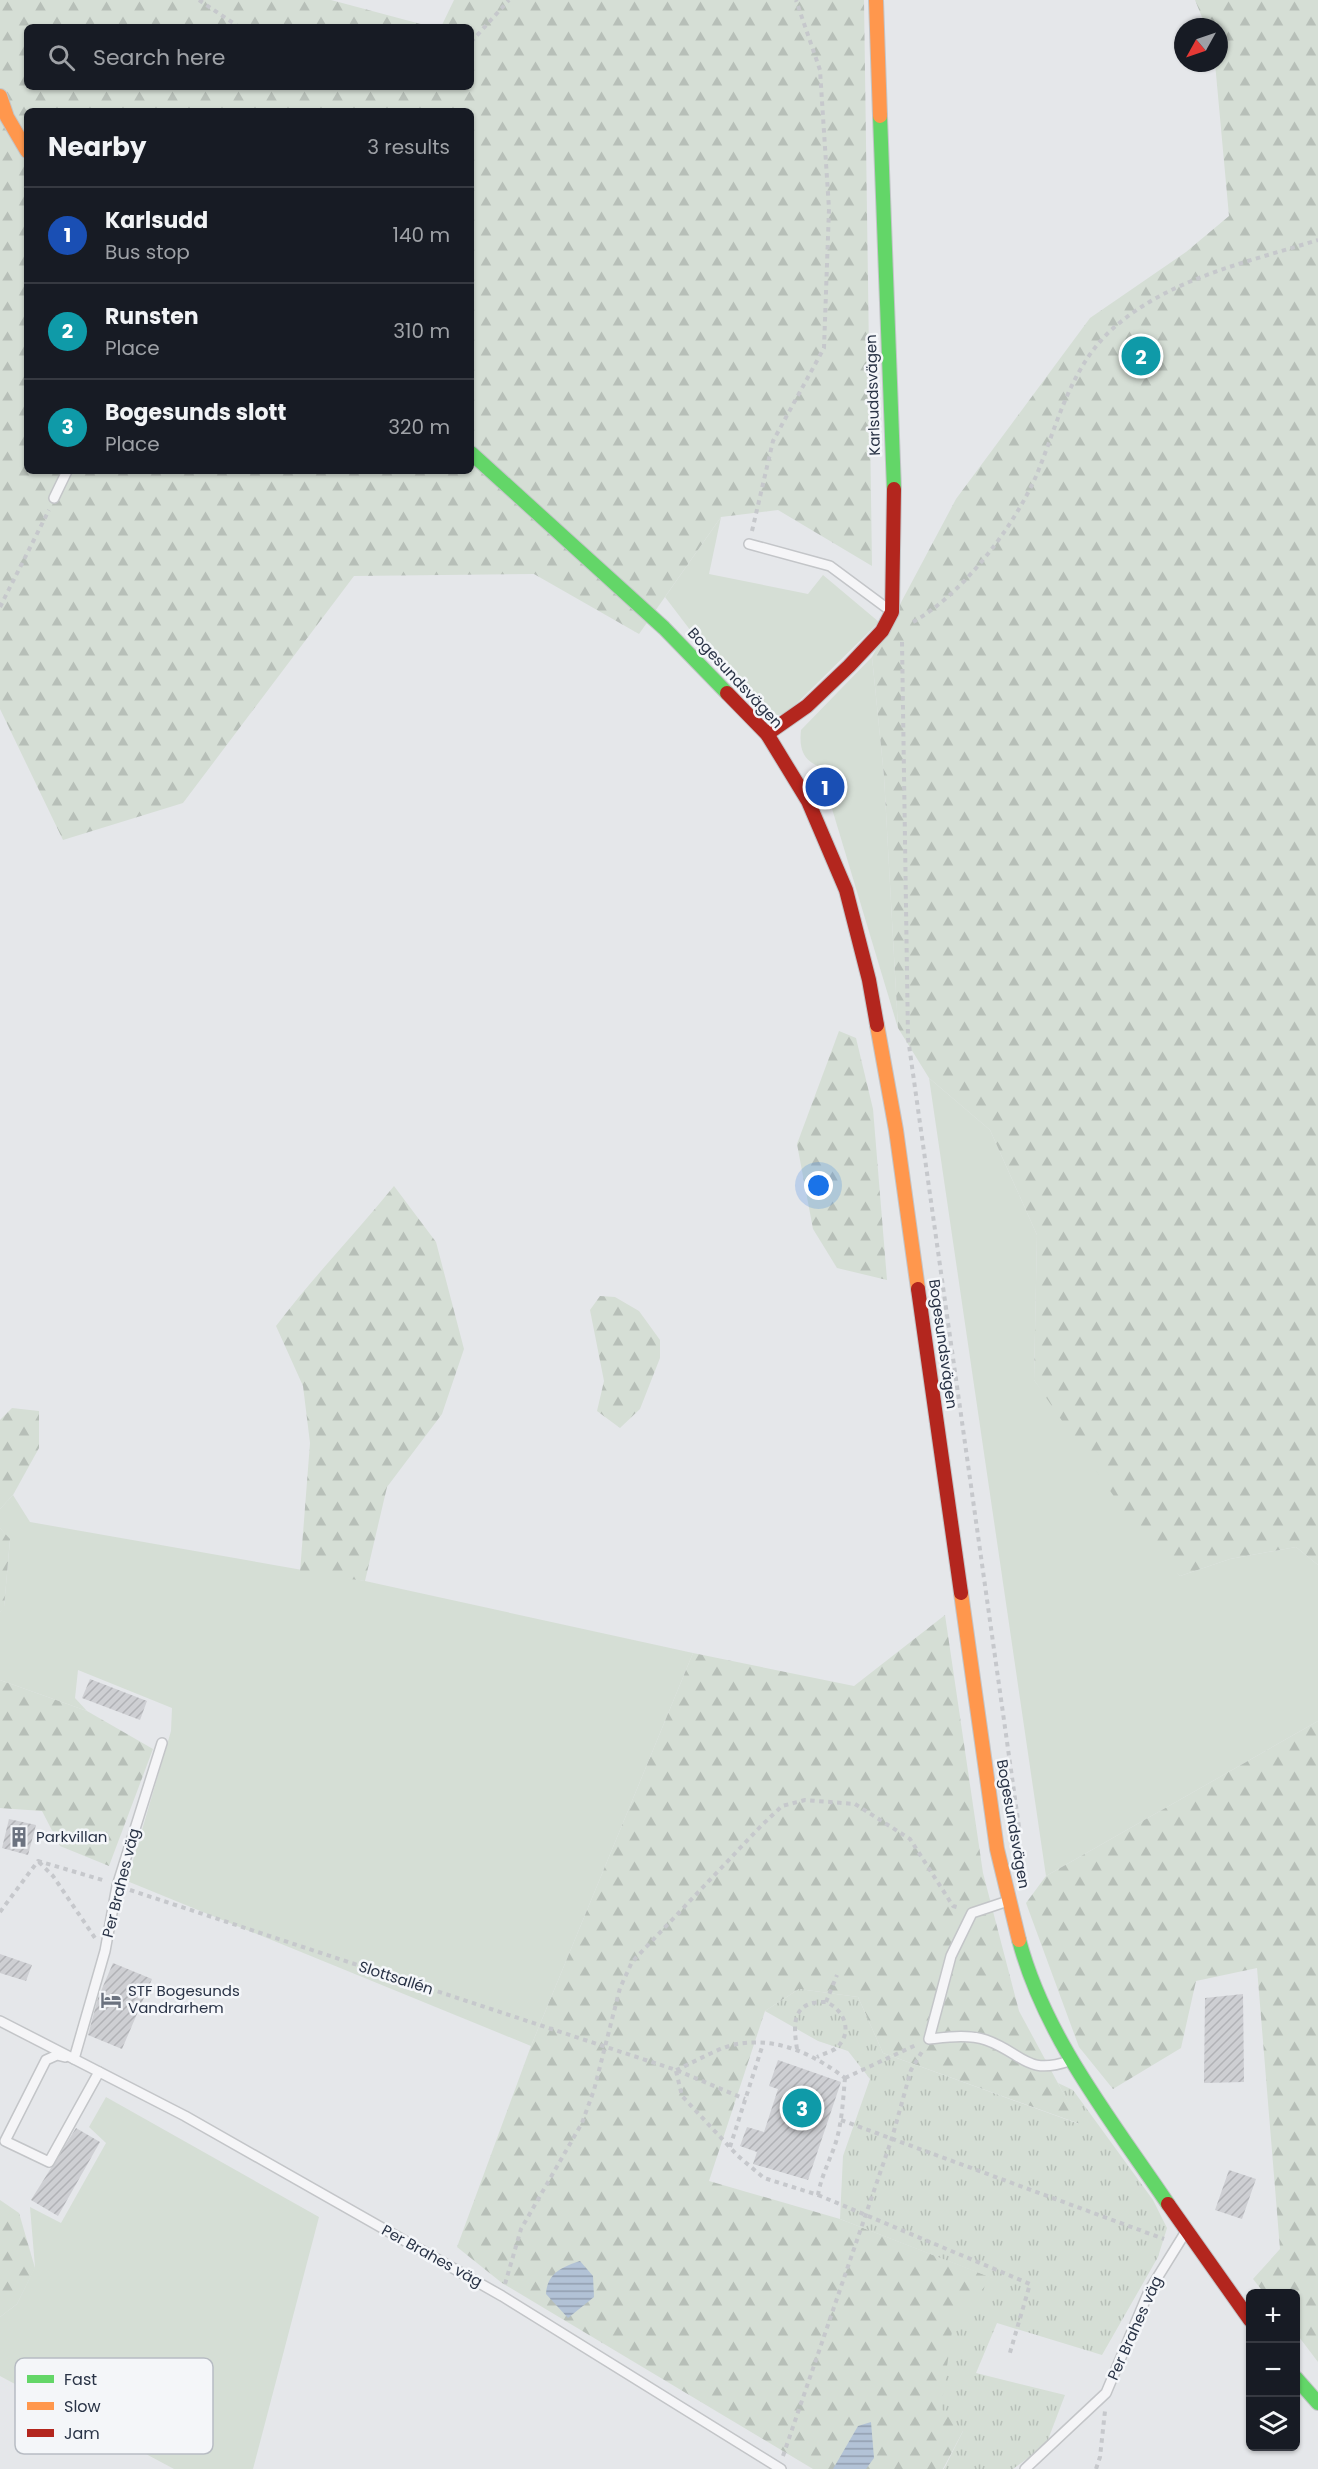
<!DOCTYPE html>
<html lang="en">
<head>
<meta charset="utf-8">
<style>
	body { margin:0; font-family:Poppins,sans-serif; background:#242831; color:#f1f3f6 }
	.controls { position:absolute; right:18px; bottom:18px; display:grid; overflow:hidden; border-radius:9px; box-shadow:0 2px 4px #0004 }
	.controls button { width:54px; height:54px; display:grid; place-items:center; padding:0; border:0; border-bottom:2px solid #363941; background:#171b24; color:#f1f3f6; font:30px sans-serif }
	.compass { position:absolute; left:1174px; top:18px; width:54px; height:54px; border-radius:50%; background:#171b24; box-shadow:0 2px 4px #0004; rotate:230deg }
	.you { position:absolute; left:819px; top:1186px; width:21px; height:21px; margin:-15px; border:4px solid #fff; border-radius:50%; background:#1a73e8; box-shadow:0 0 0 9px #1a73e833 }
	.badge { display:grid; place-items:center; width:39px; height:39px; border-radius:50%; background:#ea580c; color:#fff; font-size:20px; font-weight:700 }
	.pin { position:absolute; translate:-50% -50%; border:3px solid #fff; box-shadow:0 2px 6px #0006 }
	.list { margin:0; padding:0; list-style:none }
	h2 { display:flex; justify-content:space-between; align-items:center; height:78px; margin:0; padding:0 24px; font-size:26px }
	h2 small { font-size:20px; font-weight:400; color:#9ea1a6 }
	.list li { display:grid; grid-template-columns:39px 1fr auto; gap:18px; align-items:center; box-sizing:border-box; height:96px; padding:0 24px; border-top:2px solid #363941 }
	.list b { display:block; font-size:22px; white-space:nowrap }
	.list p { margin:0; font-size:20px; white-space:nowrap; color:#9ea1a6 }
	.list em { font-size:20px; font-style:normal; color:#9ea1a6 }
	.icon { flex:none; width:33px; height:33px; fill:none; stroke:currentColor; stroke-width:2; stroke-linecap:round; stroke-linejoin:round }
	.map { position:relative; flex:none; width:1318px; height:2469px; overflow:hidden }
	.search { position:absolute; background:#171b24; box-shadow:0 2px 4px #0004; left:24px; top:24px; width:450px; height:66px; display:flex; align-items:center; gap:15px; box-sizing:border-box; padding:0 21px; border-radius:9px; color:#9ea1a6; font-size:22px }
	.panel { position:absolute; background:#171b24; box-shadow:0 2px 4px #0004; left:24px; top:108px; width:450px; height:366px; border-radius:9px }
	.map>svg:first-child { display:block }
</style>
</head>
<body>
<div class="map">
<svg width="1318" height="2469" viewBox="0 0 1318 2469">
	<defs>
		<pattern id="forest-firs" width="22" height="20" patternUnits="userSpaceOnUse" patternTransform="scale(1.5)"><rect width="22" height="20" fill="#d5ded5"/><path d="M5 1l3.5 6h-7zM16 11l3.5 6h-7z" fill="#b7bfb8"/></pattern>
		<pattern id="park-tufts" width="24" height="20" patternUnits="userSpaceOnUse" patternTransform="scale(1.5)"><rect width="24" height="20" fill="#d5ded5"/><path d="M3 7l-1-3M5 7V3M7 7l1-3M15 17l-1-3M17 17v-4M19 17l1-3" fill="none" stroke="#b7bfb8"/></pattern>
		<pattern id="water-rules" width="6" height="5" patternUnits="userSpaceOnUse" patternTransform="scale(1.5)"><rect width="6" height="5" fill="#b2c2d6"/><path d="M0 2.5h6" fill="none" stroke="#919eaf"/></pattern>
		<pattern id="building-hatch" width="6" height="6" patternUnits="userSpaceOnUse" patternTransform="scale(1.5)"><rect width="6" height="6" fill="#cecfd3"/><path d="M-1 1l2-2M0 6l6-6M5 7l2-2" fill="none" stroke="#b1b2b6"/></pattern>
	</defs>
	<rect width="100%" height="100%" fill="#e5e7ea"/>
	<!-- green -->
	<g fill="#d5ded5">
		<polygon points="721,517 709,574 808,594 823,575 879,622 787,713 765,718 713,660 665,597"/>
		<path d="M872,657l12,119 14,252 -68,-226 2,-29c-23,-10 -34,-15 -31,-43z"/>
		<polygon points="929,1078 990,1130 1037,1235 1034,1380 1180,1576 1230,1559 1296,1547 1318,1565 1318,1721 1046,1876"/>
		<polygon points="13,1495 30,1522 365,1581 693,1653 531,2046 127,1881 171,1731 172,1708 78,1670 75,1698 87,1711 0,1680 0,1612 4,1607 10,1540 0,1528 0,1509"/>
		<polygon points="106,2097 319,2217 253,2469 174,2469 0,2376 0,2317 17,2304 35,2267 30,2207 61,2223 106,2143 89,2127"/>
	</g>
	<!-- forest -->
	<g fill="url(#forest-firs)" fill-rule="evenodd">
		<path d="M0,0h331l101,27h-405v60h444v-60h-30l13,-27h410l8,566 -94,-56 -57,7 -82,117 -105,-60 -180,2 -171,227 -120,37 -63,-131zM27,111h444v360h-444z"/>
		<polygon points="1195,0 1318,0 1318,1565 1296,1547 1230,1559 1180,1576 1137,1530 1034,1380 1037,1235 990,1130 929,1078 898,1028 884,776 872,657 956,499 1090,318 1186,252 1229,216 1215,63 1219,63 1219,27 1206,27"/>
		<polygon points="839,1031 856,1038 873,1109 887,1280 837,1268 813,1229 797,1144"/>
		<path d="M394,1186l42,56 28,107 -22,65 -55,73 -22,94 -65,-9 10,-129 -7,-57 -27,-60c37,-49 79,-92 118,-140z"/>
		<polygon points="600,1296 615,1297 639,1311 660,1340 660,1358 640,1409 620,1428 597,1411 604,1381 590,1310"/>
		<polygon points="12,1408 39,1411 39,1448 13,1495 0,1509 0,1420"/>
		<polygon points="0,1528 10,1539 4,1608 0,1612"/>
		<polygon points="945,1615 983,1873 1019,2011 1080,2124 883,2053 858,1997 799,1989 765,2011 709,2181 840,2219 993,2278 963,2431 943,2469 813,2469 502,2283 457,2247 531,2046 693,1653 854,1686"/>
		<polygon points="0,1680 87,1711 153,1749 109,1866 60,1846 42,1811 0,1808"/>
		<polygon points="1318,1721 1318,2362 1296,2333 1296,2294 1264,2293 1253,2279 1280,2249 1257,1968 1196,1981 1181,2048 1113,2089 1079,2047 1026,1903 1046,1876"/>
		<polygon points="0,2200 19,2213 35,2268 17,2304 0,2317"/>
	</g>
	<!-- park -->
	<polygon fill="url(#park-tufts)" points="799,1989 858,1997 883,2053 1079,2124 1058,2083 1073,2090 1153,2200 1167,2228 1158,2257 1102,2355 997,2323 976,2373 1065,2395 1046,2445 1013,2469 944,2469 963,2431 941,2409 953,2324 992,2278 840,2219 843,2156 870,2079 848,2051 818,2041 765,2011"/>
	<!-- water -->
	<g fill="url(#water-rules)">
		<path d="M580,2261l13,15 1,21 -26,21 -22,-24c1,-21 16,-27 34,-33z"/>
		<polygon points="871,2422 874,2458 866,2469 833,2469 858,2426"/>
	</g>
	<!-- building -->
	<g fill="url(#building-hatch)">
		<polygon points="90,1679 147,1701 140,1720 82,1698"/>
		<polygon points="9,1819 36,1825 28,1855 2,1848"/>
		<polygon points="0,1954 32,1965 26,1981 0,1973"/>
		<polygon points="113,1963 152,1979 122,2049 88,2035 98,1998"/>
		<polygon points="1243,1994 1244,2082 1204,2083 1205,1998"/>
		<polygon points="778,2060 841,2082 808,2180 753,2164 757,2152 740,2146 747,2127 764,2132 778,2089 769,2086"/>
		<polygon points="76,2128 100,2142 58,2216 31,2200"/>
		<polygon points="1229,2170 1256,2179 1242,2219 1215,2210"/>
	</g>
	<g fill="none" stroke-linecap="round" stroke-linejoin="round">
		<!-- lane casing -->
		<g stroke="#c3c5c8" stroke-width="12">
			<g id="lane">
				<polyline points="54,498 67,471"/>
				<polyline points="749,544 830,566 888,609"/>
				<path d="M1008,1901l-36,12 -21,43 -22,83c19,-2 39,-5 57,1 37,13 40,36 83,21"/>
				<polyline points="0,2021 185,2116 502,2296 781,2469"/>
				<polyline points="65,2057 57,2055 46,2060 5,2141 49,2162 99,2072"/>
				<polyline points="74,2059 105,1951 117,1886 162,1743"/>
				<polyline points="1025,2469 1106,2393 1149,2291 1185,2233"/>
			</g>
		</g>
		<!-- fast casing -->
		<g stroke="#c3c5c8" stroke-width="16">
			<g id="fast">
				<polyline points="880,116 894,489"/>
				<polyline points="471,453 664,628 727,693"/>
				<path d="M1019,1940c26,98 93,181 149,264"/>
				<polyline points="1296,2378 1318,2403"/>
			</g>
		</g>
		<!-- slow casing -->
		<g stroke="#c3c5c8" stroke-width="16">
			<g id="slow">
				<polyline points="876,0 880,116"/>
				<polyline points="0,96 7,117 27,151"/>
				<polyline points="877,1025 896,1130 918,1289"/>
				<polyline points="961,1593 997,1849 1019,1940"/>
			</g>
		</g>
		<!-- jam casing -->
		<g stroke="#c3c5c8" stroke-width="16">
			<g id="jam">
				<polyline points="727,693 767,734 808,801 846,890 869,980 877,1025"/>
				<polyline points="767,734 807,706 849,666 882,631 892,612 894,489"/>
				<polyline points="918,1289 961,1593"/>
				<polyline points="1168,2204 1250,2320"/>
			</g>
		</g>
		<!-- path -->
		<g stroke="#c6c8cc" stroke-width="4" stroke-dasharray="4.5 4.5" stroke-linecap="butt">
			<polyline points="199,0 239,27"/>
			<polyline points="471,42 509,0"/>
			<polyline points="752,531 773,441 824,348 829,209 820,70 796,0"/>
			<polyline points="0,607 49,510"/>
			<path d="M913,622c50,-28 101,-95 124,-148 20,-49 32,-102 71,-141 57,-54 137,-70 210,-93"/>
			<polyline points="902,642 908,1038 1019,1827"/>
			<polyline points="39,1862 53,1876 95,1938"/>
			<polyline points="130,1890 676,2070 745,2099"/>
			<polyline points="0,1912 38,1861 106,1881"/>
			<polyline points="826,2002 837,1975"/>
			<path d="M797,2049c-4,-26 -5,-48 29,-47 19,8 28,32 9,47 -5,3 -12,5 -18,8"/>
			<path d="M676,2070c19,-8 41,-22 61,-26 41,-7 76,10 108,34"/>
			<path d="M676,2071l6,25 56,60 26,22 54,17c3,-18 11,-33 17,-50 7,-21 8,-45 10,-67"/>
			<polyline points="845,2078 918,2044"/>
			<polyline points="841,2120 1164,2239"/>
			<polyline points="730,2147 763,2044"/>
			<polyline points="818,2195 1030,2284 1009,2356"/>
			<polyline points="505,2284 521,2229 582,2123 594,2090 620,1988 632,1962 761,1826 782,1806 805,1800 855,1804 910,1839 953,1906 960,1908"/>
			<polyline points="783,2456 892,2138 911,2070 923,2050"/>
			<polyline points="1096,2469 1100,2457 1105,2411"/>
		</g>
		<!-- lane -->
		<use href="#lane" stroke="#f5f5f7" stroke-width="9"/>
		<!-- fast -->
		<use href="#fast" stroke="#63d668" stroke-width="14"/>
		<!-- slow -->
		<use href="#slow" stroke="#ff974d" stroke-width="14"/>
		<!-- jam -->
		<use href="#jam" stroke="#b3261e" stroke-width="14"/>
	</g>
	<!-- icons -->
	<defs>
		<g id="building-bare" transform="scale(1.62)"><path d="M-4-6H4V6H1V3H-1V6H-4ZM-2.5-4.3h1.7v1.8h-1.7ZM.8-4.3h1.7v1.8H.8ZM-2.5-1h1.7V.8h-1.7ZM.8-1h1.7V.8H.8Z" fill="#6b727f" stroke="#f4f6f9" stroke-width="2.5" paint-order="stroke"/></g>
		<g id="hotel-bare" transform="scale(1.62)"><path d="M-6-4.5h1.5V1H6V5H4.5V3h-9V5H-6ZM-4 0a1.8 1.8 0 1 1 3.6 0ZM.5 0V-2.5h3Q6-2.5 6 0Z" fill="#6b727f" stroke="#f4f6f9" stroke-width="2.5" paint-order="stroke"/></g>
	</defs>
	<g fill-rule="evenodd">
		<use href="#building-bare" x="19" y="1837"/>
		<use href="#hotel-bare" x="111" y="2000"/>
	</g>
	<g text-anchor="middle" stroke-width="5" stroke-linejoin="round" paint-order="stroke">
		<!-- street labels -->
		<g font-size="15" fill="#293346" stroke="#f4f6f9">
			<text transform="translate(873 395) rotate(-92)" y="5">Karlsuddsvägen</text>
			<text transform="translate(735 678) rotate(47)" y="5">Bogesundsvägen</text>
			<text transform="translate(943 1344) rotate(82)" y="5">Bogesundsvägen</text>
			<text transform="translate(1013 1824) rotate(80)" y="5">Bogesundsvägen</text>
			<text transform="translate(121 1883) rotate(-76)" y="5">Per Brahes väg</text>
			<text transform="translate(396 1978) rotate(18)" y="5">Slottsallén</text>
			<text transform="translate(432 2256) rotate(29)" y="5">Per Brahes väg</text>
			<text transform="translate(1135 2328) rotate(-66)" y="5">Per Brahes väg</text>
		</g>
		<!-- poi labels -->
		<g font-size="15" fill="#293346" stroke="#f4f6f9" text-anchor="start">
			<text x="36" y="1842">Parkvillan</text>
			<text x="128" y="1996">STF Bogesunds<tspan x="128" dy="17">Vandrarhem</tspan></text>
		</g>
	</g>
	<!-- legend -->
	<rect x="15" y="2358" width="198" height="96" rx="9" fill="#f4f6f9" stroke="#b7bcc3" stroke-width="1.5"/>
	<rect x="27" y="2375" width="27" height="8" fill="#63d668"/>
	<rect x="27" y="2402" width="27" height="8" fill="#ff974d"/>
	<rect x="27" y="2429" width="27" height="8" fill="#b3261e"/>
	<g font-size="16" fill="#293346">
		<text x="64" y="2385">Fast</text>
		<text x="64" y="2412">Slow</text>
		<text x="64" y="2439">Jam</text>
	</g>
</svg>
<div class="controls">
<button>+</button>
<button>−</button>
<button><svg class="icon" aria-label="layers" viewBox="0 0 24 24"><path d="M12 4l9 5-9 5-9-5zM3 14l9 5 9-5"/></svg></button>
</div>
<svg class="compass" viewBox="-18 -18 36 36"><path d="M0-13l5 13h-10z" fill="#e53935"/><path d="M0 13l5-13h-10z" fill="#9ea1a6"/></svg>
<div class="you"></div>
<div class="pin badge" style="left:825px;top:787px;background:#1a4fb4">1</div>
<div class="pin badge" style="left:1141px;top:356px;background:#0f9aa8">2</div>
<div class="pin badge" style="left:802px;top:2108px;background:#0f9aa8">3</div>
<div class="search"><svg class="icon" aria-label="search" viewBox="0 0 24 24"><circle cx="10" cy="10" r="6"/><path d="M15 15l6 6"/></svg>Search here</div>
<section class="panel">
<h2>Nearby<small>3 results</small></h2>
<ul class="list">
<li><span class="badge" style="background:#1a4fb4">1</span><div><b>Karlsudd</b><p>Bus stop</p></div><em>140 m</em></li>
<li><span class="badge" style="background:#0f9aa8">2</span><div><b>Runsten</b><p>Place</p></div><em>310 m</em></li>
<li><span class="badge" style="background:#0f9aa8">3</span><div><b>Bogesunds slott</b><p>Place</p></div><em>320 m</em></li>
</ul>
</section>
</div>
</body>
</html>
